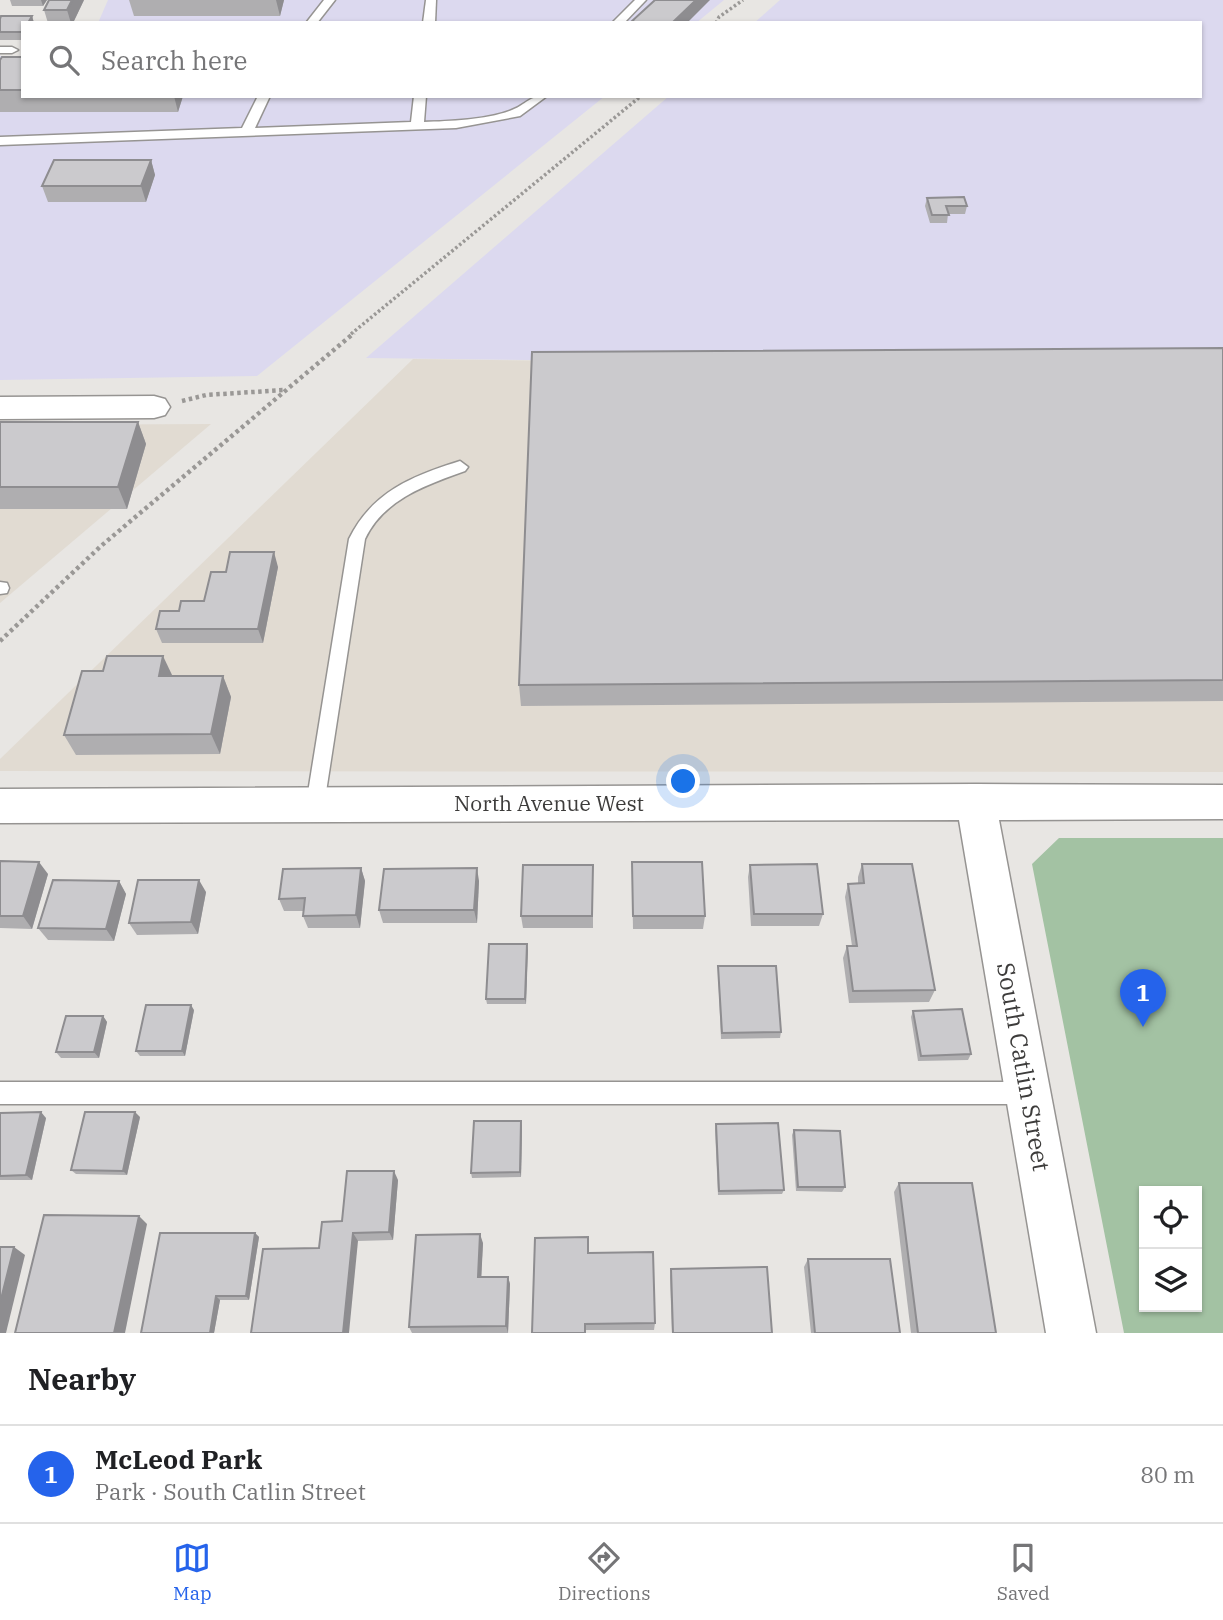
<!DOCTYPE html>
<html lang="en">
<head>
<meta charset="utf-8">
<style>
	body { margin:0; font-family:"IBM Plex Serif",serif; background:#f2f2f2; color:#202124 }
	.controls { position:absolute; right:21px; bottom:21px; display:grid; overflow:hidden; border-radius:0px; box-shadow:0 2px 5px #0004 }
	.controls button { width:63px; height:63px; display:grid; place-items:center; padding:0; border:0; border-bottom:2px solid #e0e0e0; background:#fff; color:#202124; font:35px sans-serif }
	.you { position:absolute; left:684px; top:782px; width:24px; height:24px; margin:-18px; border:5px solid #fff; border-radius:50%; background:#1a73e8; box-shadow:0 0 0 10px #1a73e833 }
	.badge { display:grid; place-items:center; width:46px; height:46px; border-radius:50%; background:#2563eb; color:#fff; font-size:23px; font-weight:700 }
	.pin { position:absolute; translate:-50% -58px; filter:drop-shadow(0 2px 4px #0008) }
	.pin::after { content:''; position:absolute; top:37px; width:24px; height:21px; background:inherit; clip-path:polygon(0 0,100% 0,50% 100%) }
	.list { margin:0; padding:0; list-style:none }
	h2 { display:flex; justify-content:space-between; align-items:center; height:91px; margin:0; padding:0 28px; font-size:30px }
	h2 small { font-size:23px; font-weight:400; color:#757577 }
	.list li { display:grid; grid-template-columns:46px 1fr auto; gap:21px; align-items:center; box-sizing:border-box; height:98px; padding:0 28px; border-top:2px solid #e0e0e0 }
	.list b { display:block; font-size:26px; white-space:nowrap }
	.list p { margin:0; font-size:23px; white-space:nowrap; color:#757577 }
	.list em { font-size:23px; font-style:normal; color:#757577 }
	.icon { flex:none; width:38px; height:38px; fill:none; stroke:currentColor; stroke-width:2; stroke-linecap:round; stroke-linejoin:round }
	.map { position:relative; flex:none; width:1223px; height:1333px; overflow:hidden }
	.search { position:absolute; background:#fff; box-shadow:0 2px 5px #0004; left:21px; right:21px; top:21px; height:77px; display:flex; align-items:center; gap:18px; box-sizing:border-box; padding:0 24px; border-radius:0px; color:#757577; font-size:26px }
	.sheet { height:189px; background:#fff }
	nav { display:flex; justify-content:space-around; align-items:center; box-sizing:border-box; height:98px; border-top:2px solid #e0e0e0; background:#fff; font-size:19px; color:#757577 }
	nav a { display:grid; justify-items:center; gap:4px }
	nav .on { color:#2563eb }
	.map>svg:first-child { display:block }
</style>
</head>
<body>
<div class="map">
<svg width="1223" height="1333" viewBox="0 0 1223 1333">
	<rect width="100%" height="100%" fill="#e8e6e3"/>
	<!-- built -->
	<g fill="#e1dbd2">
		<polygon points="413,359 1223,369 1223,772 0,771 0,759"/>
		<polygon points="211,424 0,603 0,425"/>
	</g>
	<!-- industrial -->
	<g fill="#dcd9ef">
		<polygon points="108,0 724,0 696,23 98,23"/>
		<polygon points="780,0 1223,0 1223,369 366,358 669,96 1200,96 1200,23 754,23"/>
		<polygon points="0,56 23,56 23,96 605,96 257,376 0,380"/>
	</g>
	<!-- green -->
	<path fill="#a3c2a3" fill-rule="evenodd" d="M1059,838h164v495h-99l-92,-469zM1144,1191h53v116h-53z"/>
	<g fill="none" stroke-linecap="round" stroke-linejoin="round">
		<!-- service casing -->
		<g stroke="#969492" stroke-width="3">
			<g id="service">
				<polygon points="324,0 335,0 317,23 306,23"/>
				<polygon points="426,0 436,0 435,23 423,23"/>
				<polygon points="635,0 646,0 624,23 612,23"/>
				<polygon points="0,47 12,47 18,50 12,53 0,53"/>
				<path d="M258,96h12l-15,32 156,-6 3,-26h12l-2,26c26,-1 63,-2 88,-12 15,-6 16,-14 35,-14l-27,20 -64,12 -456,17v-8l242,-9z"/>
				<path d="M460,461l8,6 -3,4c-39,14 -81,28 -100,68l-41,266 -2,6 -7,2 -7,-2 -2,-6 43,-266c23,-47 63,-63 111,-78z"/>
				<polygon points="0,582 7,583 9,588 7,593 0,594"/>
				<polygon points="0,1082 1028,1082 1036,1085 1039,1093 1036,1101 1028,1104 0,1104"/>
			</g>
		</g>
		<!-- minor casing -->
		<g stroke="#969492" stroke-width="3">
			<g id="minor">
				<polygon points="154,396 165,399 170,407 165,415 154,418 0,419 0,397"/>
				<polygon points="976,784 1223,785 1223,819 999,820 1096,1333 1046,1333 959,820 0,823 0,789"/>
			</g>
		</g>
		<!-- path-far1 -->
		<g stroke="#9a9896" stroke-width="3.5" stroke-dasharray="2.5 2.5" stroke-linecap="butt">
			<polyline points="716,23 719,17 743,0"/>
			<polyline points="351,334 641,96"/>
		</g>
		<!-- path -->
		<g stroke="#9a9896" stroke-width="4.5" stroke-dasharray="3.5 3.5" stroke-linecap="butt">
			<polyline points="182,401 206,395 284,390"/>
			<polyline points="0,641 101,546 354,333"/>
		</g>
		<!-- service -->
		<use href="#service" fill="#fff" fill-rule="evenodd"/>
		<!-- minor -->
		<use href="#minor" fill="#fff" fill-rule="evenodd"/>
	</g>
	<!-- wall -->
	<g fill="#afaeb0">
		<polygon points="10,0 47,0 43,6 12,6"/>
		<polygon points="84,0 73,23 48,23 44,10"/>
		<polygon points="129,0 284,0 280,16 134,16"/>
		<polygon points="32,16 34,23 23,23 23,40 0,40 0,19"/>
		<polygon points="23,57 23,96 183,96 178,112 0,112 0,60"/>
		<polygon points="151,160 155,175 146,202 48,202 42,186"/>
		<polygon points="927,198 967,206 965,214 948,214 947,223 930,223 925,206"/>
		<polygon points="1223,348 1223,701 521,706 519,685"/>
		<polygon points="0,422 138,422 146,444 127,509 0,509"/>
		<polygon points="278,567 263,643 162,643 156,629 179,611 204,601 226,572"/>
		<polygon points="172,676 223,676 231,697 220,754 76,755 64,735"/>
		<polygon points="0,861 48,874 32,929 0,928"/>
		<polygon points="862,864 935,990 929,1002 849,1003 843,958 847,946 852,946 845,897 848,884 858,884 858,877"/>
		<polygon points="593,865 593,928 523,928 521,916"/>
		<polygon points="750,865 823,914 819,926 751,926 748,877"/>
		<polygon points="361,868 365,881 360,928 308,928 303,916 304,911 284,911 279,899"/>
		<polygon points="632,875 705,916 703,929 633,929"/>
		<polygon points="119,881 126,894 114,941 48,940 38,928"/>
		<polygon points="479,881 477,923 383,923 379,910"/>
		<polygon points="206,892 198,934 137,935 129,923"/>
		<polygon points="527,944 526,1004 487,1004 486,999"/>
		<polygon points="718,966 781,1032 780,1038 721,1039 718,972"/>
		<polygon points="194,1010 185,1056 140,1056 136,1051"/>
		<polygon points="913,1011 971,1054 968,1060 918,1061 911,1017"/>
		<polygon points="103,1016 107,1022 99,1058 61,1058 56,1052"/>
		<polygon points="0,1113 46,1118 32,1180 0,1180"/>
		<polygon points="140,1117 127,1175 76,1174 71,1170"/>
		<polygon points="716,1124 784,1190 782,1194 718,1195 715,1129"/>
		<polygon points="522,1126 521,1177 472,1178 471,1173"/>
		<polygon points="794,1130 845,1187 842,1192 796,1191 792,1135"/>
		<polygon points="398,1180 393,1240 358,1241 319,1248 342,1221"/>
		<polygon points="899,1183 996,1333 911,1333 894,1192"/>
		<polygon points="255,1233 259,1237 249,1300 220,1300 214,1333 141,1333"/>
		<polygon points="483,1243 481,1277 508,1277 510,1284 508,1333 412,1333 409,1327"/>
		<polygon points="589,1253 655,1323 654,1330 586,1330 532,1333"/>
		<polygon points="808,1259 900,1333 811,1333 804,1267"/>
		<polygon points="671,1269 772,1333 672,1333 670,1277"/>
	</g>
	<!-- shaded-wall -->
	<g fill="#8e8d90">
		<polygon points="41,0 47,0 43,6"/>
		<polygon points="72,0 84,0 73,23 71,23 67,10"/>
		<polygon points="276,0 284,0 280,16"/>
		<polygon points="696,0 710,0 687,23 672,23"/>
		<polygon points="32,16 34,23 28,23"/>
		<polygon points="174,96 183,96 178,112"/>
		<polygon points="151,160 155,175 146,202 141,186"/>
		<polygon points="138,422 146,444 127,509 118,487"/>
		<polygon points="274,552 278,567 263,643 258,629"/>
		<polygon points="163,656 173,677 159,676"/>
		<polygon points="223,676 231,697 220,754 211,734"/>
		<polygon points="39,862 48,874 32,929 23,916"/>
		<polygon points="361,868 365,881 360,928 356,915"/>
		<polygon points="477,868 479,881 477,923 474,910"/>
		<polygon points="199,880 206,892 198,934 191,922"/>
		<polygon points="119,881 126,894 114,941 106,929"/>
		<polygon points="527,944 528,950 526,1004 525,999"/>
		<polygon points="191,1005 194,1010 185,1056 182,1051"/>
		<polygon points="103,1016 107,1022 99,1058 94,1052"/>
		<polygon points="41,1112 46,1118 32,1180 26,1175"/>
		<polygon points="135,1112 140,1117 127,1175 123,1171"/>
		<polygon points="521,1121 522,1126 521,1177 520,1172"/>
		<polygon points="394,1171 398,1180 393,1240 389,1232"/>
		<polygon points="139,1216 147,1224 125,1333 114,1333"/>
		<polygon points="255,1233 259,1237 249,1300 246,1296"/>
		<polygon points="353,1233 358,1241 349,1333 343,1333"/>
		<polygon points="480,1234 483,1243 481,1284 478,1277"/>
		<polygon points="14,1247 25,1255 6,1333 0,1333 0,1303"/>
		<polygon points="508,1277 510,1284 508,1333 506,1326"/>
		<polygon points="216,1296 220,1300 214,1333 210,1333"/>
	</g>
	<!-- building -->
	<g fill="#cbcacd" stroke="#8e8d90" stroke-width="2">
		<polygon points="49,0 72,0 67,10 44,10"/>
		<polygon points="655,0 696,0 672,23 638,23 632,21"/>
		<polygon points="1,16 32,16 28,23 23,23 23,32 0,32 0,19"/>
		<polygon points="2,57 23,57 23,90 0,90 0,60"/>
		<polygon points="54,160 151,160 141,186 42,186"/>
		<polygon points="964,197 967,206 946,206 949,215 932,215 927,198"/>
		<polygon points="1223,348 1223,680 519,685 532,352"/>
		<polygon points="0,422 138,422 118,487 0,487"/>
		<polygon points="230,552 274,552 258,629 156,629 160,611 179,611 181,601 204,601 211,572 226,572"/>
		<polygon points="107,656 163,656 159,676 223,676 211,734 64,735 82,671 103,671"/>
		<polygon points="0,861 39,862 23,916 0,916"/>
		<polygon points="632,862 702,862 705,916 633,916"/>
		<polygon points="817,864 823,914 754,914 750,865"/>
		<polygon points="862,864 912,864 935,990 853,991 847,946 857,946 848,884 864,883"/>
		<polygon points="523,865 593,865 592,916 521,916"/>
		<polygon points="361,868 356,915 303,916 305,898 279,899 283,869"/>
		<polygon points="477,868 474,910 379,910 384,869"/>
		<polygon points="53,880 119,881 106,929 38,928"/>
		<polygon points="138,880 199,880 191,922 129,923"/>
		<polygon points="489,944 527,944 525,999 486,999"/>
		<polygon points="718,966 776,966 781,1032 722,1033"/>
		<polygon points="146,1005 191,1005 182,1051 136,1051"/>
		<polygon points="962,1009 971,1054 921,1056 913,1011"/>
		<polygon points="66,1016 103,1016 94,1052 56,1052"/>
		<polygon points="41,1112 26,1175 0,1176 0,1113"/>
		<polygon points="85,1112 135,1112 123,1171 71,1170"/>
		<polygon points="474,1121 521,1121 520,1172 471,1173"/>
		<polygon points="778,1123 784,1190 719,1191 716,1124"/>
		<polygon points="794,1130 840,1131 845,1187 798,1187"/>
		<polygon points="347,1171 394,1171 389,1232 353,1233 343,1333 251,1333 263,1249 319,1248 322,1222 342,1221"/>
		<polygon points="899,1183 972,1183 996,1333 918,1333"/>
		<polygon points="44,1215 139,1216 114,1333 15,1333"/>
		<polygon points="160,1233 255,1233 246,1296 216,1296 210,1333 141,1333"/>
		<polygon points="480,1234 478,1277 508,1277 506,1326 409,1327 416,1235"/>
		<polygon points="588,1237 588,1253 653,1252 655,1323 585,1324 585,1333 532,1333 535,1238"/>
		<polygon points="0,1247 14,1247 0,1303"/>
		<polygon points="808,1259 890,1259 900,1333 815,1333"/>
		<polygon points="767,1267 772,1333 673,1333 671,1269"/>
	</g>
	<g text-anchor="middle" stroke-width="6" stroke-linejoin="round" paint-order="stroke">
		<!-- street labels -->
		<g font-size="21" fill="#3d3c3b" stroke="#fff">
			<text x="549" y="811">North Avenue West</text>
		</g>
		<!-- near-street labels -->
		<g font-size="24" fill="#3d3c3b" stroke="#fff">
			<text transform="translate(1023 1067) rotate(80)" y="8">South Catlin Street</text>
		</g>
	</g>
</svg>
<div class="controls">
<button><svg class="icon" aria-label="locate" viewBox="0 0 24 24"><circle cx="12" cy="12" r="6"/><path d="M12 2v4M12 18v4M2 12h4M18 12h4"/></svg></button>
<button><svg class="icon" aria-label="layers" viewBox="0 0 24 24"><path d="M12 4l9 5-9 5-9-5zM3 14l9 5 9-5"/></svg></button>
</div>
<div class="you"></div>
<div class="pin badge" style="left:1143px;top:1027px">1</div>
<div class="search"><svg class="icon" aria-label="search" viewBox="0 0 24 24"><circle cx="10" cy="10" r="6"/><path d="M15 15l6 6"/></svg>Search here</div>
</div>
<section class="sheet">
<h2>Nearby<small></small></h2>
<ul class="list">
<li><span class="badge">1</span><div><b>McLeod Park</b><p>Park · South Catlin Street</p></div><em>80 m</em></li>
</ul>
</section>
<nav>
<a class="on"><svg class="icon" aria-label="map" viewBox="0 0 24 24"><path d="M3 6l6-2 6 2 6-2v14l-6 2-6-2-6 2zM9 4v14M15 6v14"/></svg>Map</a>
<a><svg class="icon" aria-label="directions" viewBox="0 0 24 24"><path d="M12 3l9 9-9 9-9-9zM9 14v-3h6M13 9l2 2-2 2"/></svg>Directions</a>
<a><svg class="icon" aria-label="saved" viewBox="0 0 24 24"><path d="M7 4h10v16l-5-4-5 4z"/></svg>Saved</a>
</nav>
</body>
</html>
